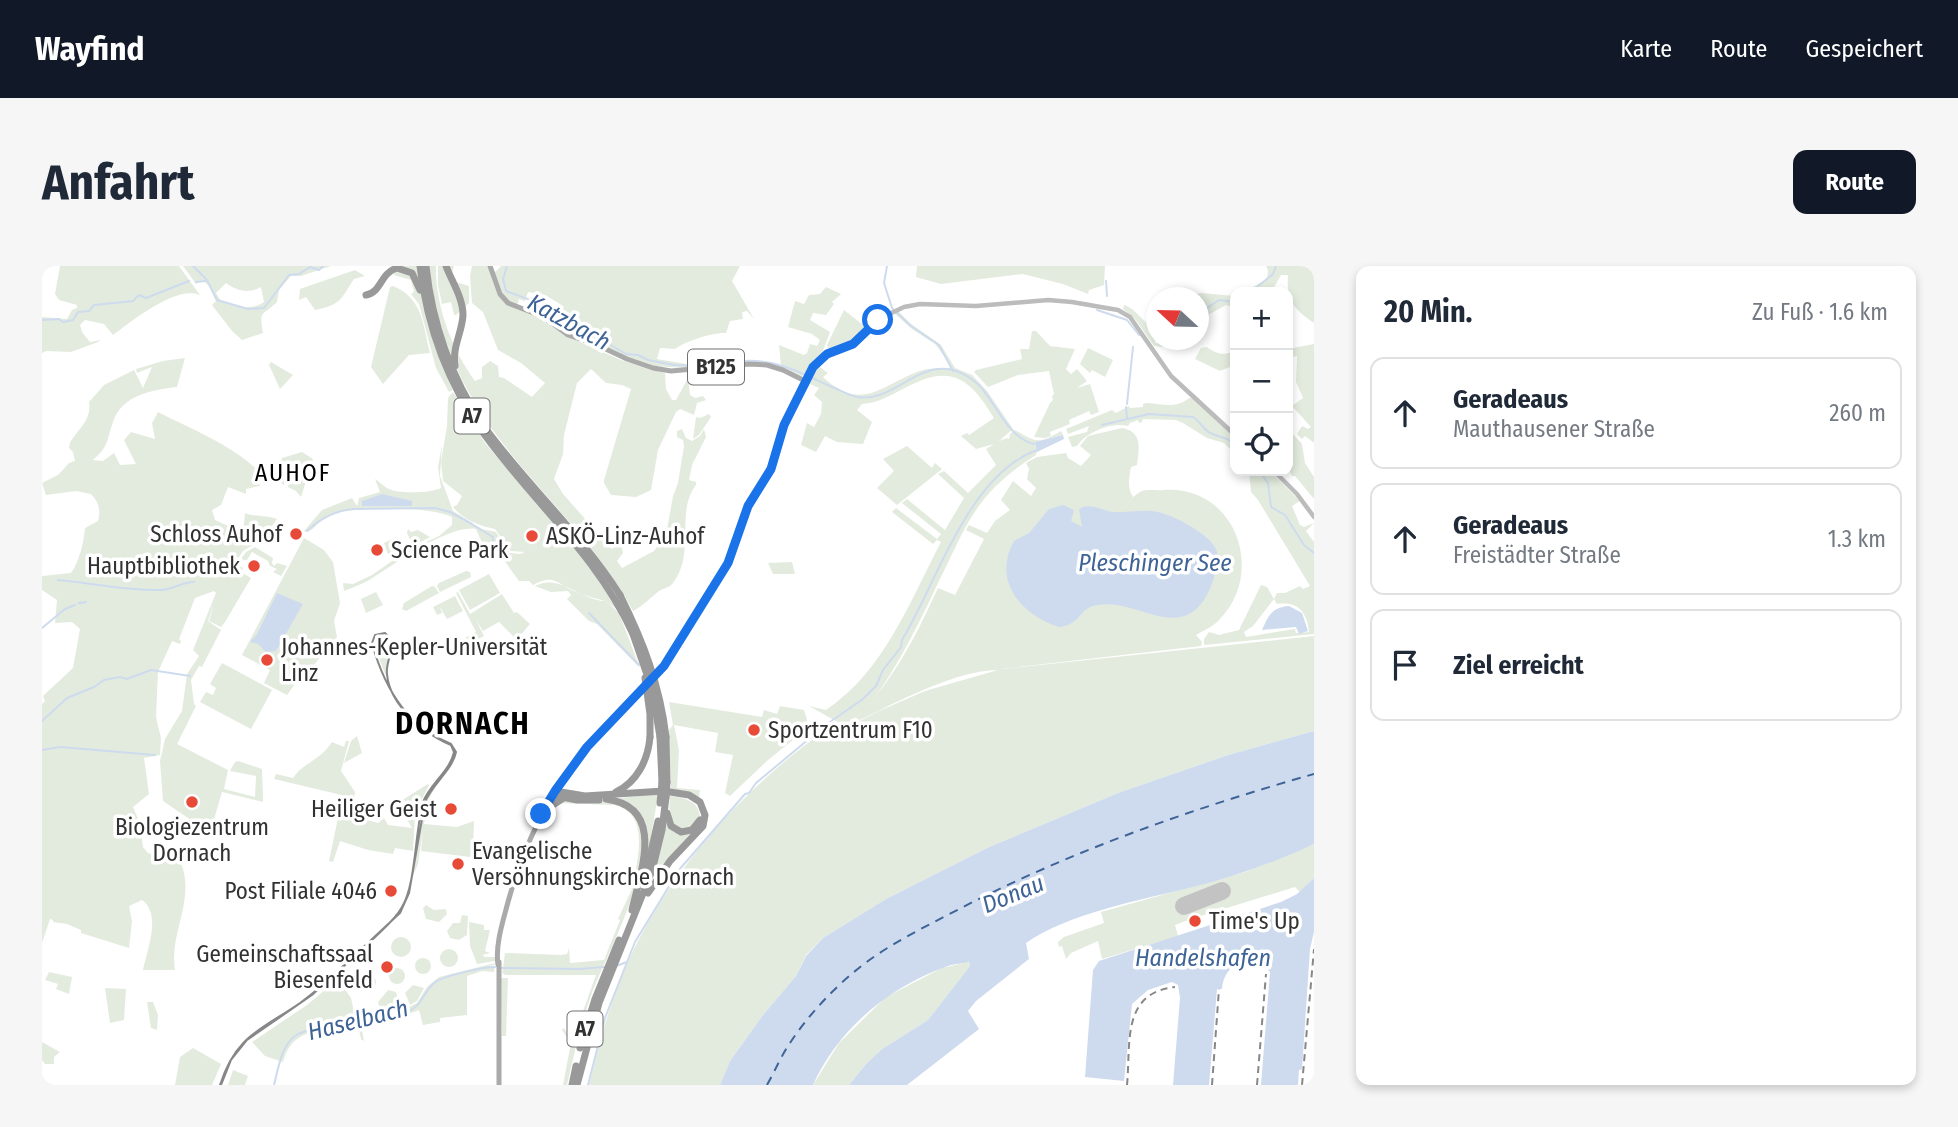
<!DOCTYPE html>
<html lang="de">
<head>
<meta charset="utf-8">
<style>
	body { margin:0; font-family:"Fira Sans Condensed",sans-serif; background:#f6f6f7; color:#1f2937 }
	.controls { position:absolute; right:21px; top:21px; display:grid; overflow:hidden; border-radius:14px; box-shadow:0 4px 10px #0003 }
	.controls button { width:63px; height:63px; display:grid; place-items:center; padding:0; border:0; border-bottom:2px solid #e0e1e3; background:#fff; color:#1f2937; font:35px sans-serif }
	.compass { position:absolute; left:1104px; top:21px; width:63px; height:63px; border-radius:50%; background:#fff; box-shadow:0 4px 10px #0003; rotate:292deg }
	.stop { position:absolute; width:21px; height:21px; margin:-16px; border:5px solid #1a73e8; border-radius:50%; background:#fff }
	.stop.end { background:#1a73e8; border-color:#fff; box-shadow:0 2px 7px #0008 }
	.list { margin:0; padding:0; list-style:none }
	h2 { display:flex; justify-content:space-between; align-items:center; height:91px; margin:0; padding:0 28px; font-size:30px }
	h2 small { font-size:23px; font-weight:400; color:#747a83 }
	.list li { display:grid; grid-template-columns:46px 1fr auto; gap:21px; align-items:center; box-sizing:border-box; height:112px; margin:0 14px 14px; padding:0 14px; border:2px solid #e0e1e3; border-radius:14px }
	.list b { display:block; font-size:26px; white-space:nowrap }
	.list p { margin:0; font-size:23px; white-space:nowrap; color:#747a83 }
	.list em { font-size:23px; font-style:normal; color:#747a83 }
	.icon { flex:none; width:38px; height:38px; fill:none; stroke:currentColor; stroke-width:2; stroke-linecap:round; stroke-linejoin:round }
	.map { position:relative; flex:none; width:1272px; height:819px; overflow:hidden; border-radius:14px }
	header { display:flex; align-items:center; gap:42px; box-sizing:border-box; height:98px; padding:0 35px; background:#111827; color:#fff }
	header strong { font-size:33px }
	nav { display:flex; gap:38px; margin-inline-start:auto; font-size:24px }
	.intro { display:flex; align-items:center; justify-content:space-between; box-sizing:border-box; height:168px; padding:0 42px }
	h1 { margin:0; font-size:49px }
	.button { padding:18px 32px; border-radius:14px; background:#111827; color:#fff; font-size:24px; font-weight:700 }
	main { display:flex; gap:42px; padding:0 42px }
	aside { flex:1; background:#fff; border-radius:14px; box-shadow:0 4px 10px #0003 }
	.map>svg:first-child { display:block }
</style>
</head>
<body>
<header>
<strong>Wayfind</strong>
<nav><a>Karte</a><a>Route</a><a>Gespeichert</a></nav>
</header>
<div class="intro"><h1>Anfahrt</h1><a class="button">Route</a></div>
<main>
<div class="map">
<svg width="1272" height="819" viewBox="0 0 1272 819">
	<rect width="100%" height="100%" fill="#fff"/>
	<!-- green -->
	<g fill="#e3ebde" fill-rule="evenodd">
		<path d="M18,0h119l21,29c-24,-10 -68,26 -87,40l-9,-11 -19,-4 -5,5 2,7 8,10 11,-2 -3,2 -27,10 -25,-1 -4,2v-36l25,2 5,-9 5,-2v-3l-18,-5 -4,-6z"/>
		<path d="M141,0h148l-30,10h-10l-12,14 -2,12c-15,15 -18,7 -14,31l-21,7 -10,-9 -20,-26 4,-4 -7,-15 -7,-6 -6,4zM184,17c11,8 22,11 35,4l3,15c-13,9 -30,5 -43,-1l-5,-8z"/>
		<path d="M355,0h20c6,43 16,85 36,124l-4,2 -13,-24 -17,-64 -8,-10 3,-2 -3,-12 -17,-5z"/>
		<path d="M387,0h7c-1,39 16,84 39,115l7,-3v-11l8,-6 8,5 1,11 5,1 28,19 13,-14 -24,-20 -23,-13 -15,-38 -11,-9 -2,-27 2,-10h16l11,30 9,9 27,10 13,7 16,13 57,25 44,13 1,16 6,11h4l12,-22 2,17 5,3 8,-2 3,4 -9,3 -3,12 -14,-6 -4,3 -18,38 -7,40 -15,7 -25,-2 -7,-12v-3l27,-91 -9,-4 -16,-2 -15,-14 -14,14 -13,52 -1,19 -9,25 9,15 49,55 5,-5 4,1 2,8 -6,8 5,7 32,-17 12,-16 7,-39 5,-13 6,-37 -1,-6 -6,-3v-6l5,-2 4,9 6,3 8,-5 4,-7 2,8 -14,28 -3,15 7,2v3c-21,27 0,68 -23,98 -4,5 -9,5 -14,8 -9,7 -16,15 -26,20 -43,-81 -117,-136 -161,-213 -24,-41 -37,-86 -43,-132z"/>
		<polygon points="396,0 412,0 410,7 414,16 427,20 427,37 414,49 412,49 409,36 400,38 396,19"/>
		<path d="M459,0h239l-8,15 22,38 -7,-8 -5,1 1,7 -13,2 -4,12c-12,-1 -41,8 -51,16l-15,-1 -3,11 30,5 1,4 -38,-2 -83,-34 -7,-28 -15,-9 -17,-3 -3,9 -6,-2 -2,7c-15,-7 -17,-19 -23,-33z"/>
		<polygon points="875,0 1063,0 1062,19 1047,24 1046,28 1021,18 981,8 899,18 874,11"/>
		<path d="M1224,0h48v57c-20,-14 -28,-22 -26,-48h-7l-9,16 -28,1 23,-13 1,-8z"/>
		<path d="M313,4l10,6 -11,3c-13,20 -13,26 -39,31l-9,-13 -7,3 1,-11z"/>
		<path d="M351,20c30,12 30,40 37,67l-21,2 -26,29 -12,-17 19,-80z"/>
		<polygon points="784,21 799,28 790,36 792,38 784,49 771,47 768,54 788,66 780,87 771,95 763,109 759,110 739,100 737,79 762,89 765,87 768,78 775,80 778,74 770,68 746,61 753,35 762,38 767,29 778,28"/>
		<polygon points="1159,27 1193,30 1193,42 1184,39 1157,54 1157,42 1163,37 1157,36 1156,32 1142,31"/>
		<path d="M1082,39c12,3 19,19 32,23l-1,15 5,1 10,-4 2,1 -10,6 -8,-1 -19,-27 -12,-10z"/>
		<polygon points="802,44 825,62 807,78 787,84 785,79"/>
		<path d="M856,45l13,13 30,21 14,23 17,7 15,16 26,38 -14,12 8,-3 2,1 1,-5 5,-4c22,13 23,14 46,1l2,4 -28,7 2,10 -1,3c-27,17 -49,36 -65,63 -24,37 -87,203 -130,206l-32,-18 17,4c58,-39 83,-107 115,-168l-4,-2 -4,4 -41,-32 4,-4 41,31 4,-5 -39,-31 5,-4 38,31 19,-32 -26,-24 6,-3 24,22 28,-28 -10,-16 8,-5 -18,5 -15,-13 6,-3 2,2 25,-17c-26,-43 -45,-54 -91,-29 -14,7 -25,14 -41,15l-5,6 15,12 -9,22 -26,-2 -12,-6 -9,16 -15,-7 6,-22 7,4 7,-13 1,-12 -8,-7 5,-7 -9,-4 -11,19 18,-38 11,8 -5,4c40,38 61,5 100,-7 9,-2 17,-2 27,-2l-2,-7 -13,-17 -23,-15 -18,-16z"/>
		<polygon points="990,65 994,65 1008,80 1033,83 1024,103 1029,108 1035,103 1045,115 1035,122 1048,118 1057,146 1049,149 1047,145 1027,154 1028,158 1008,166 1009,170 1003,172 992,171 1008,137 1011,134 1010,130 1012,128 1007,105 976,109 946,121 932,106 934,104 980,93 978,83 987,83"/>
		<polygon points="1272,78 1272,177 1263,170 1260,173 1255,168 1260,160 1266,163 1269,161 1250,140 1261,132 1254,116 1255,90 1246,92 1246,83"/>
		<path d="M1165,81c9,7 20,10 28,2v16l-15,6 -25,-12 6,-11z"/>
		<polygon points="1046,82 1071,94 1063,111 1050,104 1048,107 1038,98"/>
		<path d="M143,92l-8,29c-25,3 -55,8 -64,35 -7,19 -3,23 -20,38l10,1 11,-8 6,12 16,-1 -12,-24 7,-8 24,7 -3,-16 6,-11c37,19 75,33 105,63l-5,3 2,8 -14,3v5l-18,-7 -7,18 -9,5 3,10 28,13 2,-20c9,4 21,2 32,6l-14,20 -20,12 -10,15 2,1 11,-15 9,-5 18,11 -1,5 2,3 3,-3 10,3 -6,10 -8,-4 4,-3 -7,-3 -2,-5 -16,-9 -5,8h-5l-3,6 4,2 -2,4 10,6 -26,44 -4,5 -12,-6 5,-19 -6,19 13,9 -19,37 -3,-1 -8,14 3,24 2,2 -19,38 51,26 -4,19 31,8 1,-21 -26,-5 5,-9 3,-1 24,8 1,29v4l-41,-10 -12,41 -47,-32 -3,-40 5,-22 17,-28 5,-37 12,-18 -6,-6 23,-57 -2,-2 -19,7 -16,41 2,2 -1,3 -8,-3 -14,31 -2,45 5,21 -1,17 -16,3 5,36 -16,13 6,14 4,26 5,6 26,8 -1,-12c3,6 8,13 10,20 10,34 -14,67 -8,101h-32c4,-20 19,-56 -1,-70l-13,6 3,15 -3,27 -48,-15v-3l-14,-6 -14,-2v-2l-3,-1 -8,24v-239l3,-3 -2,-5 30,-28 7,-39 -8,-7 -17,1 2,-23 -15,-10v-14l29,-3c8,-10 13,-32 14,-45l13,-7c3,-10 1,-19 -7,-27l-15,-3 -30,4 -4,-12 16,-8 11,-12 6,-2 -2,-9 -4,-4 1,-5c8,-14 22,-23 19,-41l15,-17 30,-15 9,18 9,-21 -15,6 -1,-4 27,-8z"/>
		<polygon points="229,96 251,109 238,123 227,99"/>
		<path d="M411,126l32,51 89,104 22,28 23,36 -13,-10 13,12 21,55 -43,-44 -8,-3 -22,-22 4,-4 -3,-4 -17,1 -16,-6c25,-13 42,13 70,15 -10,-3 -20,-5 -29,-9 -20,-8 -21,-19 -43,-7l-4,-4h-10l-23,-32h-5l-5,3 -10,-23c-26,-5 -79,34 -102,48 -9,6 -20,10 -30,14l-1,-8 10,1 19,-9 33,-23 34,-16 13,-11v-8c-22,-11 -109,-13 -129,2 -7,5 -8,10 -16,13l-3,-1 18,-21 30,-12 5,8 2,-8 21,-6 -5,-13c5,3 9,8 14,10 9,5 43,4 52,-1l-3,-21 4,-22 -2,31 13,35 29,18 14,3 14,21 10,1 5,-2 -14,-1 -16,-22c-15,-3 -32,-9 -42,-22l4,-2 5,-9 -19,-15 -2,-19 6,-36 1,-28z"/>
		<path d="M1147,132h4l42,40v16l-11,-11 -17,-5 -24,-15 -7,-3 -33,-1 -1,3 -3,1 -1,-3 -8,3 -2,3c-17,-4 -41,6 -51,20l-5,1 -4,-10 19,-5 2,-6 -21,8 -2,-5 46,-19 4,3 13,-7 1,2 13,-1v-3l4,-1c17,1 28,6 42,-5z"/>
		<polygon points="667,148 669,151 657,169 651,173 654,151 658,152"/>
		<path d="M1080,162c21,4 17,20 15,37l-6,2c-2,11 -4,21 2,30 3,-2 5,-4 9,-6 5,-2 15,0 21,-1 72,-6 104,82 56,130 -6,7 -15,10 -23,15l6,7 -1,4 -200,23 313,-33v95l-86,24 -110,38 -131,55 -101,51 -63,39 -17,17 -10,21 -33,39 -33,46 -10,24h-131c11,-47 24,-93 45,-136 45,-89 115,-166 196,-222l12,3 37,-19 46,-20 73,-21c-48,1 -107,36 -151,56 43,-38 67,-86 91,-138l17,7 29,-56 -18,-9 3,-5 18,8 8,-12 15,-11 -9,-10 12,-19 18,15 5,-8 -9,-9 2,-10 -3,-6 11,-6 29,-4 2,5 13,8 10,-11 -11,-9 8,-10z"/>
		<polygon points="1246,163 1260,178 1263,197 1272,211 1272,233 1253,210 1250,210 1246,202"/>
		<polygon points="865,180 890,202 893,197 900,203 855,239 835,222 852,205 841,193"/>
		<polygon points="260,186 271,193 259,231 254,225 246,221 247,214 243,213 242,219 230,212 240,192"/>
		<path d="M1207,205h21l30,30 -8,5 8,19 4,2 10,-4 -8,8 8,11v92l-110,11v-6l5,-7 10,3 20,-5 22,-45 6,2 7,12 3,-6h8l15,-7 3,3 7,-3 -52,-86 -7,-8zM1232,333l3,5c21,-3 30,8 32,28l-13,1 -1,-4 -49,8 -2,-5 9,-6z"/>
		<polygon points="366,263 369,266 376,264 388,271 371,280 365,267"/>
		<polygon points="354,271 361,286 348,294 342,277"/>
		<polygon points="262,272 282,284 291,296 298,337 292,355 295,371 266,406 261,407 245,429 222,417 228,404 200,389"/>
		<polygon points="750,296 753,308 731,308 726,297"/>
		<polygon points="424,305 428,306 429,311 398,326 395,320 397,317"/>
		<polygon points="447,308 458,327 428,344 417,324"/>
		<polygon points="390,320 393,321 397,327 364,345 360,343 362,337"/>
		<polygon points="334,326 341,339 324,347 319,333"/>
		<polygon points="416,326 428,348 460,328 472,347 475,346 488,358 477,371 472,371 457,356 441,365 434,354 442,370 426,378 423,372 434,366 414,327"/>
		<polygon points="413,330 421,345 405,353 398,341 400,347 395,349 391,341"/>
		<path d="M347,375c2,13 -4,25 -2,38l-12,-31z"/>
		<polygon points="180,397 230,424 209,463 158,436 164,426 171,429 174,422 168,418"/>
		<polygon points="627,436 720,451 722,444 735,448 738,440 762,444 767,461 726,494 688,530 683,527 691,489 673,486 676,467 632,459 637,484 635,522 658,524 657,532 629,523 627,464 631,459"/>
		<polygon points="315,470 320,487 302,497 309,475"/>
		<path d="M304,475h3l-8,30 14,21 -1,6 -80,-19 2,-5 17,4c12,-17 27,-17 39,-36l12,5z"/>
		<path d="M396,516l-8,15 -6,27 33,3 17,-6 -1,27 -3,9 -49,-6 2,-22 -5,35 -6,14c4,-26 6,-79 26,-96z"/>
		<path d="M386,518l1,1 -7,14 -4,16h-3l-2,36 -18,-3 -2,6 -25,-4 -28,-9 -7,21 -4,-1 10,-48 10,4 2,-5 13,7 14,4 6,-5 4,7 24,3c-5,-8 -7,-16 -13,-25l-8,6 -2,-3 2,1z"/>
		<path d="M629,527c63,11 23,40 -1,66 -7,7 -12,15 -17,23l13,-62c6,12 16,16 28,10 9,-8 12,-23 -1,-31 -6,-4 -17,-4 -22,-6z"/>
		<polygon points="601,529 616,529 605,594 602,558 572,533"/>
		<path d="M628,530c15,2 28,4 30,21l-11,13 -14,-2 -6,-15z"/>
		<path d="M523,535c19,1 52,-5 67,9 38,33 -28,148 -41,186 -11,29 -17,59 -24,89h-4l8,-42 -9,-13 2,-2 6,11h3l23,-64h-91l-2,-2 -1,2 3,-22 56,2 6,-1 2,-6 1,15 34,-3 16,-40 -2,-1 14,-30 -7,-2 5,-15 5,1c5,-25 11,-60 -20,-68l-59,-2z"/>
		<polygon points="1272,578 1272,612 1258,626 1253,621 1146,654 1133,659 1136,670 1060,693 1056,675 1029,687 1024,693 1020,680 1017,681 1016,676 1022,671 1062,657 1059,646 1203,606"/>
		<polygon points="384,639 392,644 404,643 405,648 397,656 384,653 381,642"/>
		<polygon points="420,649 426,650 425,669 417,674 408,672 405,665 411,657 418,657"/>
		<polygon points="427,656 442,659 442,664 448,664 443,685 448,687 440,689 443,691 453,691 453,695 435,698 428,680"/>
		<circle cx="359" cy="681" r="10"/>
		<circle cx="407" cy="692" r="9"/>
		<circle cx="381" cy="700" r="8"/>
		<polygon points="926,696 929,699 886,754 840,783 824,798 807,819 771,819 797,777 844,731 900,702"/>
		<polygon points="453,697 452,699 446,699 453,700 452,706 440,705 425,710 425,749 398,752 398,756 381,759 377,744 351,754 319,759 322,775 319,773 315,754 344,750 363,743 375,737 385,721 397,711"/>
		<circle cx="355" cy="710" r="8"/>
		<polygon points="7,706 30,711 27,728 14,723 16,718 3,714"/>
		<circle cx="325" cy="716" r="9"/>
		<polygon points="459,712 466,712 464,770 460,770"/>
		<path d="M296,713l13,19 6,27c-32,10 -62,-3 -74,37l-18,-6 -13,-14 55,-37z"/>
		<polygon points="371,719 382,722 375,735 368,739 363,727"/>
		<polygon points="63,722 84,723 82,754 68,757"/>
		<polygon points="346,724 354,726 358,742 339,748 336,736"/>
		<polygon points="105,736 111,736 116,749 115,764 109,762"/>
		<polygon points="0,776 18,786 12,791 12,798 3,798 0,794"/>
		<polygon points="151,782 179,798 170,819 133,819 138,791"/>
		<polygon points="191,804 206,810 203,819 186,819"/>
	</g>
	<!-- water -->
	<g fill="#cedbee">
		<polygon points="1021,169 1022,173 995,186 993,176"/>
		<polygon points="340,228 370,235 370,240 320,240 320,235"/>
		<path d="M1021,239l11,5 -3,11 11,6 -3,-18c12,-7 23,2 35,3 14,1 30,-3 43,0 15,2 57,24 60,40 2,12 -4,31 -9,41 -28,54 -73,1 -115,13 -15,5 -13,19 -34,21 -38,-12 -67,-46 -45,-86l15,-8 20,-24z"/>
		<polygon points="235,327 261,338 234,385 224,386 216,378 208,376 215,368"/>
		<path d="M1247,340l13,7 6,18 -9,3 -3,-7 -34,3c6,-14 10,-23 27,-24z"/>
		<path d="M1272,465v113c-39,18 -80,33 -121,43 -52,13 -124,26 -167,56l3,16 -53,42 -8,10 11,18 -72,56h-58l17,-21 16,-15 46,-29 42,-54 -1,-4c-7,2 -13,1 -21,4 -58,20 -110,63 -135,119h-93l10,-24 33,-46 33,-39 10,-20 17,-18 63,-39 101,-51 131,-55 110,-38z"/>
		<path d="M1272,612v54l-4,17 -8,120 -3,1 -1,15h-37l9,-113 -4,-5v-11l-5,-2c-19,5 -37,12 -39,35h-5l-8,96h-36l7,-87 -2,-13 -6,-3 -24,8 -16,14 -8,77 -39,-4 8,-107 6,-9 182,-59 16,-8z"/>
	</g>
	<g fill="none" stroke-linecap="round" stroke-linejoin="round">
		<!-- stream -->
		<g stroke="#cedbee" stroke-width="2">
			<polyline points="151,0 165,14 175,34 206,43 222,42 247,9 257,8 268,1 277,4 281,0"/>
			<polyline points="465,0 461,13 464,25 513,43 521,49 532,65 548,67 584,88 596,89 606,94 632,99 655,100"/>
			<polyline points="845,0 842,17 850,42 869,60 897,79 911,105"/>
			<polyline points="1064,15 1065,30"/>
			<polyline points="154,16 163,15"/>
			<polyline points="1209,26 1231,8 1234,0"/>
			<polyline points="1055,44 1085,54 1097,69"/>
			<polyline points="1156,48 1177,34 1193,36"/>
			<polyline points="0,54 17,53 21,56 31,54 36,46 47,45 52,39 91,35 97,29 104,32 147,15"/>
			<path d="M702,95c33,-2 59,13 88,26 8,3 16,8 25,10 44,7 70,-57 122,-12 17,18 29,53 55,59"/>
			<polyline points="1085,138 1091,81"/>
			<polyline points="1084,141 1085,152"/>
			<path d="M1060,159l47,-11 44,3c7,4 10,12 17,16 10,5 18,3 25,13"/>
			<polyline points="1217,205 1226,217 1229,241 1243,249 1262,279 1272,287"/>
			<polyline points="431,259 451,271 451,280"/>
			<path d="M265,265c14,-13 28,-21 47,-22l81,-1 15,4 22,12"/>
			<path d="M16,314c34,3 69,11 104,10 12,-1 20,-8 32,-8"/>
			<polyline points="37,337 44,336"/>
			<polyline points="547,347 597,399"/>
			<polyline points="0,362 23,343 33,339"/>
			<polyline points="0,455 25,432 52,421 62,414 78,411 85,413 109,404 148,410"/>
			<polyline points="0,484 18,481 113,489"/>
			<polyline points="574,700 585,696"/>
			<polyline points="459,702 537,703 562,701"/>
			<path d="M232,819c4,-15 7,-39 21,-49 14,-9 31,-7 47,-9 7,-1 14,-4 21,-6 14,-3 28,-3 42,-8 19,-8 16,-18 29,-30 8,-7 50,-16 61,-16"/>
			<path d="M546,819l17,-67 30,-76 44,-72 66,-76 4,-1 7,-10 71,-59 36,-25 13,-13 7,-16 18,-23 1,-7c35,-57 66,-165 135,-190"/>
		</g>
		<!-- ferry -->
		<path stroke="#3e6396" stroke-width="2" stroke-dasharray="9 7" stroke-linecap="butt" d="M725,819c8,-14 14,-29 23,-42 17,-26 40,-51 64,-71 32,-27 71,-45 109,-65 111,-57 231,-99 351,-133"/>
		<!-- runway -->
		<polyline stroke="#c3c3c3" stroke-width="18" points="1142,640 1180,625"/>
		<!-- secondary -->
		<g stroke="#bcbcbc" stroke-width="4.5">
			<polyline points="763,115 771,101 780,91 811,78 841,51 862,41 878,38 934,40 1006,34 1030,36 1076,44 1088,51 1129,110 1193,169"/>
			<polyline points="1232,205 1255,228 1272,251"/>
		</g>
		<!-- primary -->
		<g stroke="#aaa" stroke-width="5">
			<polyline points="448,0 458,28 466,37 502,51 526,69 553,78 585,93 611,102 629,105 707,98 725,99 741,104 763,115 742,159 729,203 706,242 690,289 625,395 611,411"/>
			<polyline points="457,696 457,819"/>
			<path d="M456,699c-3,-20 5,-44 10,-63 27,-98 69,-147 138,-218"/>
		</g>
		<!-- highway -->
		<g stroke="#999" stroke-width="7">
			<path d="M378,0c7,60 28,118 64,168 50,69 113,121 149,200"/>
			<path d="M384,0c6,56 25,112 57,159 42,59 98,108 137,170"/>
			<path d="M404,0c6,16 17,32 17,49 -1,18 -11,32 -8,51"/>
			<path d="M324,29c16,-3 14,-22 31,-27l15,5 8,17"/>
			<polyline points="618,471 620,516"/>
			<polyline points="624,471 625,516"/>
			<polyline points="513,525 543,530 622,525 647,529 658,536 663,549 661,560 628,595 606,627"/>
			<path d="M574,526c21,-10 32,-32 34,-55"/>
			<polyline points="510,529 535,534 557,534"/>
			<path d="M564,533c60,8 35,71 26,111"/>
			<polyline points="500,546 520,533"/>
			<polyline points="625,547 629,560 639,566 650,564 658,554"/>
			<polyline points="604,608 616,555"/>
			<polyline points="538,782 553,733 577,674"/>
			<polyline points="530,819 534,800"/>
			<polyline points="535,819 557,737 610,605 620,564 624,531"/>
		</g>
		<!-- tram -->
		<path stroke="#878787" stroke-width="2" d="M178,819c16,-50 41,-55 80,-82 26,-19 50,-42 73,-64 10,-10 22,-19 29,-32 14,-23 13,-76 21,-105 7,-18 27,-31 31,-50l-3,-7c-44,-18 -67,-58 -79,-102l3,-8 10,-2c14,11 0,27 2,41 3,33 37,58 64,70l5,8c-4,19 -24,32 -31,50l-16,91 -9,20 -88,82 -65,45 -16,20 -10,25"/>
		<!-- rail -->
		<g stroke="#878787" stroke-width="2" stroke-dasharray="7 5" stroke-linecap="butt">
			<path d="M1085,819c4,-42 -6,-92 48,-98"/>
			<polyline points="1170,819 1177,723"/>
			<polyline points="1215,819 1224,708"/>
			<polyline points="1260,819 1272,683"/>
		</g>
		<!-- highway-bridge -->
		<g stroke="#999" stroke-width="7">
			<path d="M578,329c23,46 40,90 46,142"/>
			<polyline points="591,368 610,423 618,471"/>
			<polyline points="603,412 608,448 608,471"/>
			<polyline points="624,531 625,516"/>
			<polyline points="618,537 620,516"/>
		</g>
	</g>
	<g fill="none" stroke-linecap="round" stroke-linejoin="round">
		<!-- route -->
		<polyline stroke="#1a73e8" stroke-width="9" points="499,548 513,525 545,481 622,400 686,297 706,240 729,203 742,159 771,101 785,88 811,78 836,54"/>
	</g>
	<!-- markers -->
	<g fill="#e74b37" stroke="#fff" stroke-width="2.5">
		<circle cx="254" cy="268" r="7"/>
		<circle cx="490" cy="270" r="7"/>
		<circle cx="335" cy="284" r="7"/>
		<circle cx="212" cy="300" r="7"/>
		<circle cx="225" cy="394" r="7"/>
		<circle cx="712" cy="464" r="7"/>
		<circle cx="150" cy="536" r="7"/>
		<circle cx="409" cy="543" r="7"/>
		<circle cx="416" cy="598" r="7"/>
		<circle cx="349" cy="625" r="7"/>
		<circle cx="1153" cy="655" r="7"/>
		<circle cx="345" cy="701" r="7"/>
	</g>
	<g text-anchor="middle" stroke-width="7" stroke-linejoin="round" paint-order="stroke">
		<!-- shield labels -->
		<g fill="#fff" stroke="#707070" stroke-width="2">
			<rect x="646" y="83.5" width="56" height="35" rx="5"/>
			<rect x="412.5" y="132.5" width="35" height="35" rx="5"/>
			<rect x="525.5" y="745.5" width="35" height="35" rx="5"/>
		</g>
		<g font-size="21" font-weight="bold" fill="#323232">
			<text x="674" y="108">B125</text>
			<text x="430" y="157">A7</text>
			<text x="543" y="770">A7</text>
		</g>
		<!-- poi labels -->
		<g font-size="23" fill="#323232" stroke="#fff" text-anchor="start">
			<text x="240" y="276" text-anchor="end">Schloss Auhof</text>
			<text x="504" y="278">ASKÖ-Linz-Auhof</text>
			<text x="349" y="292">Science Park</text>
			<text x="198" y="308" text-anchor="end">Hauptbibliothek</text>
			<text x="239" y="389">Johannes-Kepler-Universität<tspan x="239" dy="26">Linz</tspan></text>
			<text x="726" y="472">Sportzentrum F10</text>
			<text x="395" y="551" text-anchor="end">Heiliger Geist</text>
			<text x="150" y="569" text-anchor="middle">Biologiezentrum<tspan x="150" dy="26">Dornach</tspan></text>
			<text x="430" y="593">Evangelische<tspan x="430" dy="26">Versöhnungskirche Dornach</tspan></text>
			<text x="335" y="633" text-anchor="end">Post Filiale 4046</text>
			<text x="1167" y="663">Time's Up</text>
			<text x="331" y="696" text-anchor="end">Gemeinschaftssaal<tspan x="331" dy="26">Biesenfeld</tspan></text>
		</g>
		<!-- water labels -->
		<g font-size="24" font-style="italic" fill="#3e6396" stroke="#fff">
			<text transform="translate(527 56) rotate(29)" y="8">Katzbach</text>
			<text x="1113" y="305">Pleschinger See</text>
			<text transform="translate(971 628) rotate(-22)" y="8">Donau</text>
			<text x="1161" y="700">Handelshafen</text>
			<text transform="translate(316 754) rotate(-14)" y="8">Haselbach</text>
		</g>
		<!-- neighbourhood labels -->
		<g font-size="24" letter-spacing="2" fill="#000" stroke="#fff">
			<text x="251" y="215">AUHOF</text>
		</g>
		<!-- district labels -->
		<g font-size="30" font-weight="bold" letter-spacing="2" fill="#000" stroke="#fff">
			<text x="421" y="468">DORNACH</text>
		</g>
	</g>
</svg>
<div class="controls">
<button>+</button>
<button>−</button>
<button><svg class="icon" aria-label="locate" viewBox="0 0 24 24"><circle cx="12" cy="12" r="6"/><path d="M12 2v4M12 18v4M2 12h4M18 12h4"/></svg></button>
</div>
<svg class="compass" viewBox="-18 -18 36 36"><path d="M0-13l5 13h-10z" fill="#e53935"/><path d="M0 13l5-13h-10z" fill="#747a83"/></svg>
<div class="stop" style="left:836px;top:54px"></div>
<div class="stop end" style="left:499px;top:548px"></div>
</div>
<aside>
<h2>20 Min.<small>Zu Fuß · 1.6 km</small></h2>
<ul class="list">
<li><svg class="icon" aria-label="ahead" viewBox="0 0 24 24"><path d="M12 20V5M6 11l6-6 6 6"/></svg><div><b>Geradeaus</b><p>Mauthausener Straße</p></div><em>260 m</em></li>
<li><svg class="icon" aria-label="ahead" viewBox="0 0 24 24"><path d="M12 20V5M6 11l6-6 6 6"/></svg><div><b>Geradeaus</b><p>Freistädter Straße</p></div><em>1.3 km</em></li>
<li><svg class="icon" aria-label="arrive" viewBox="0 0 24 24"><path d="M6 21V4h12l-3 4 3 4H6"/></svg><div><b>Ziel erreicht</b></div></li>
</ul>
</aside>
</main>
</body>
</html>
